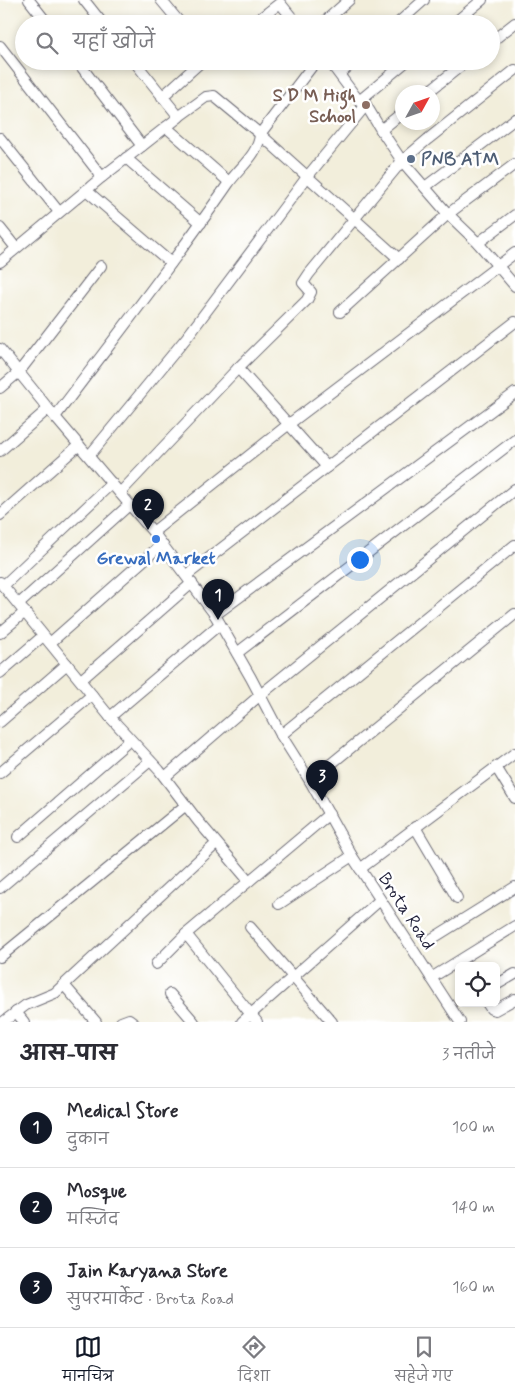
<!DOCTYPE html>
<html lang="hi">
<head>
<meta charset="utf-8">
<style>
	body { margin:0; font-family:Mynerve,"Playpen Sans Deva",sans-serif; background:#f2f2f3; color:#2b2b33 }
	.controls { position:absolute; right:15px; bottom:15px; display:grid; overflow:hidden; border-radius:8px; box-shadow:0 2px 8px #0003 }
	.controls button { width:45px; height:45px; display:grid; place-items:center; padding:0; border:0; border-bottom:1px solid #e1e1e2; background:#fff; color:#2b2b33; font:25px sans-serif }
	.compass { position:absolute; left:395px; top:85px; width:45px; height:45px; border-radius:50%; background:#fff; box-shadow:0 2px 8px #0003; rotate:50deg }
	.you { position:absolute; left:359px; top:559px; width:18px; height:18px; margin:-12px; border:4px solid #fff; border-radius:50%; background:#1a73e8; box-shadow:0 0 0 8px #1a73e833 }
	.badge { display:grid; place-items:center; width:32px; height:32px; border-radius:50%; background:#111827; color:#fff; font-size:16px; font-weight:700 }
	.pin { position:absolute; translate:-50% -41px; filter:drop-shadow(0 1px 2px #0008) }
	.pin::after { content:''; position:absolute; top:26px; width:18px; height:15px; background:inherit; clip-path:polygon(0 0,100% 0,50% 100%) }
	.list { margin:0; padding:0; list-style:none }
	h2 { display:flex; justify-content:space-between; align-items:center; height:65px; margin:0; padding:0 20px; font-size:21px }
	h2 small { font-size:16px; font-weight:400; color:#7c7c81 }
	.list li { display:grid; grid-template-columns:32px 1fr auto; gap:15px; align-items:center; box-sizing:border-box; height:80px; padding:0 20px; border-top:1px solid #e1e1e2 }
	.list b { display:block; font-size:19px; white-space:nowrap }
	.list p { margin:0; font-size:16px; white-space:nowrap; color:#7c7c81 }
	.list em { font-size:16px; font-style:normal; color:#7c7c81 }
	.icon { flex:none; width:28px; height:28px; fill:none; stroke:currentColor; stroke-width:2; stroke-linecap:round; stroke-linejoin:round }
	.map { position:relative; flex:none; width:515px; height:1022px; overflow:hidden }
	.search { position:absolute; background:#fff; box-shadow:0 2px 8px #0003; left:15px; right:15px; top:15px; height:55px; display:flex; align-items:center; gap:12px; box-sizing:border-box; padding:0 18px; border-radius:28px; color:#7c7c81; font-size:19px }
	.sheet { height:305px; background:#fff }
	nav { display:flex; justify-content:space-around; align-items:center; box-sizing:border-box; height:70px; border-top:1px solid #e1e1e2; background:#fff; font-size:14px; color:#7c7c81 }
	nav a { display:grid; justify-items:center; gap:2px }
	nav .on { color:#111827 }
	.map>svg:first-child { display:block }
</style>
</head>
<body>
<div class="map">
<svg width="515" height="1022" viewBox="0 0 515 1022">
	<rect width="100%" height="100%" fill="#fff"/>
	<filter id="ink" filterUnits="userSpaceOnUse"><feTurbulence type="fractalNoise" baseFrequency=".02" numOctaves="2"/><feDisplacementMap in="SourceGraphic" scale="10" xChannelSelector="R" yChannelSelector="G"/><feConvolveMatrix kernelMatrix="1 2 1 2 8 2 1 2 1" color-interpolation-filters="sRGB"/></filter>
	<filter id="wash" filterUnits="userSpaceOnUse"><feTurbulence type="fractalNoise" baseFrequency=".0096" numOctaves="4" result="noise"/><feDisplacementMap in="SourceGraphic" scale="20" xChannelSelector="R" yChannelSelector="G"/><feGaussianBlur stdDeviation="1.12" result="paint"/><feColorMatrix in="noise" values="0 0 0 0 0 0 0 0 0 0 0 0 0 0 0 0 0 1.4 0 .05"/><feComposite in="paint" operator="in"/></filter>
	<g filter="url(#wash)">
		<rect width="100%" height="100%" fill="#f2eedb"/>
	</g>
	<g filter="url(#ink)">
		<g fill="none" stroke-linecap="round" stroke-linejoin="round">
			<!-- street casing -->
			<g stroke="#6b6973" stroke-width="12">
				<g id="street">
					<polyline points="29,0 48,24"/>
					<polyline points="84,0 103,24"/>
					<polyline points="161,0 181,24"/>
					<polyline points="253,24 280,3 297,24"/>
					<polyline points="322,24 349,0"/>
					<polyline points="397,24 424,0"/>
					<polyline points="453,24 482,0"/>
					<polyline points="491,42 515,23"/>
					<polyline points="0,46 102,177"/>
					<polyline points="134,61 179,117 142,146"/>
					<polyline points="329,61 359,101 366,105 381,130 402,161 448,214 478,243 515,286"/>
					<polyline points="340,74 354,61"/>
					<polyline points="428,92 467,61"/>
					<polyline points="162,97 202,61"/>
					<polyline points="359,101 407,61"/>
					<polyline points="177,118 206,97 214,96 260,134 399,259"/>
					<polyline points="166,127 229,182"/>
					<polyline points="381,130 402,113"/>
					<polyline points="0,138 59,212"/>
					<polyline points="126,158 201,223"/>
					<polyline points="425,187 515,119"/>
					<polyline points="86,190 171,263"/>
					<polyline points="0,228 16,248"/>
					<polyline points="478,243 515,215"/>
					<polyline points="0,262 102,177 142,146 77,61"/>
					<polyline points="340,312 448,214 515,164"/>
					<polyline points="0,349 55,417 153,532 215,615 251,678 281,735 310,781 352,856 460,1022"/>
					<polyline points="238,368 327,467"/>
					<polyline points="0,388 19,372 101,266"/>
					<path d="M55,417c58,-77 118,-153 173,-233 11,-16 31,-30 32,-50l56,-73"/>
					<polyline points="0,451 48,409"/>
					<polyline points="89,456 187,337 307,177 366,105"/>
					<polyline points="120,493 238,368 307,300 311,292 303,283 309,274 402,161 428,139 515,70"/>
					<polyline points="0,515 79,445"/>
					<polyline points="153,532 289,424 515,253"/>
					<polyline points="187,575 515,322"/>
					<polyline points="0,582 110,717 159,770 198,821 249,881"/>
					<polyline points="3,586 112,483"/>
					<polyline points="19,604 129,505"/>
					<polyline points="215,615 515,393"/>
					<polyline points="0,633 25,612"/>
					<polyline points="50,643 162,544"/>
					<polyline points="237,653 515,440"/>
					<polyline points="0,673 43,636"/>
					<polyline points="81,680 192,583"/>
					<polyline points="110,717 220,624"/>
					<polyline points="0,722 67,664"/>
					<polyline points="281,735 515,545"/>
					<polyline points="496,767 515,798"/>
					<polyline points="0,773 92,695"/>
					<polyline points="165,777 259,696 515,489"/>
					<polyline points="310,781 515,614"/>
					<polyline points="415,827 457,898"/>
					<polyline points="18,837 130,740"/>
					<polyline points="360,869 515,753"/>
					<polyline points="0,888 150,761"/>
					<polyline points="279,904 352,856"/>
					<polyline points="250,927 332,1022"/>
					<polyline points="186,934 257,1022"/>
					<polyline points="430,940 515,887"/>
					<polyline points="0,957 186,805"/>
					<polyline points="156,964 186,934 329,814"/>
					<polyline points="431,978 515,926"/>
					<polyline points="64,985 96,1022"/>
					<polyline points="496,985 515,974"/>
					<polyline points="170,994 194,1022"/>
					<polyline points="487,1003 491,1009 495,1010 515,999"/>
					<polyline points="16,1012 24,1022"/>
					<polyline points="3,1022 26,1005 55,993 216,844"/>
					<polyline points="121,1022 129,1019 133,1022"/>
					<polyline points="242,1022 380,900"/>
				</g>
			</g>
			<!-- street -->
			<use href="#street" stroke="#fff" stroke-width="10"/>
		</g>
	</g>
	<!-- markers -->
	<circle fill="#8d6e63" stroke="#fff" stroke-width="2" cx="366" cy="105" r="5"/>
	<circle fill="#5c6f8a" stroke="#fff" stroke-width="2" cx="411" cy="159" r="5"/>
	<circle fill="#3f7fe0" stroke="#fff" stroke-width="2" cx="156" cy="539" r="5"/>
	<g text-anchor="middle" stroke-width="5" stroke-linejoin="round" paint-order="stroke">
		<!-- education labels -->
		<g font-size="18" font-weight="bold" fill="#785e54" stroke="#fff" text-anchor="end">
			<text x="356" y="101">S D M High<tspan x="356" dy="21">School</tspan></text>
		</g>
		<!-- service labels -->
		<g font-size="18" font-weight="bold" fill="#4e5e75" stroke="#fff" text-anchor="start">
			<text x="421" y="165">PNB ATM</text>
		</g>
		<!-- shop labels -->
		<g font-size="18" font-weight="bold" fill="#366cbe" stroke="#fff">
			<text x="156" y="564">Grewal Market</text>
		</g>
		<!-- street labels -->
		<g font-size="18" fill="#22223b" stroke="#fff">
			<text transform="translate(407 911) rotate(57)" y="6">Brota Road</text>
		</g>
	</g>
</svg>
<div class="controls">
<button><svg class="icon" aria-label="locate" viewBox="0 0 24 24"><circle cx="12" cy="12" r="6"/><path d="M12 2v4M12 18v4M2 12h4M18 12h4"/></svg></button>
</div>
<svg class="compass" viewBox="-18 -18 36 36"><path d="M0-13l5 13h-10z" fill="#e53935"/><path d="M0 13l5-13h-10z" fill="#7c7c81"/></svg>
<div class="you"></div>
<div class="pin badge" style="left:218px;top:620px">1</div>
<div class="pin badge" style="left:148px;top:530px">2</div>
<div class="pin badge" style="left:322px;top:801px">3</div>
<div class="search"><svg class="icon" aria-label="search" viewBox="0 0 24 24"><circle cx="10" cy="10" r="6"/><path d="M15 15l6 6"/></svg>यहाँ खोजें</div>
</div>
<section class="sheet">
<h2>आस-पास<small>3 नतीजे</small></h2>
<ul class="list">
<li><span class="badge">1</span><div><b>Medical Store</b><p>दुकान</p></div><em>100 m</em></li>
<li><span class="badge">2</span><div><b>Mosque</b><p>मस्जिद</p></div><em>140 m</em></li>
<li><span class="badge">3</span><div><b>Jain Karyana Store</b><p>सुपरमार्केट · Brota Road</p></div><em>160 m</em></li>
</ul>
</section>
<nav>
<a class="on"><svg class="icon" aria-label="map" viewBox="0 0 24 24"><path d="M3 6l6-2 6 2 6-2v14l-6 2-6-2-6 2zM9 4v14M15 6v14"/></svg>मानचित्र</a>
<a><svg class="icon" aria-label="directions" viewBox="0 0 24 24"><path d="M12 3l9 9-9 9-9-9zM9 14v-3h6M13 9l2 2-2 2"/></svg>दिशा</a>
<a><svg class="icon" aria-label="saved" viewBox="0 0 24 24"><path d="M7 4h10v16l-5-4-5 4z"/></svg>सहेजे गए</a>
</nav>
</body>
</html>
